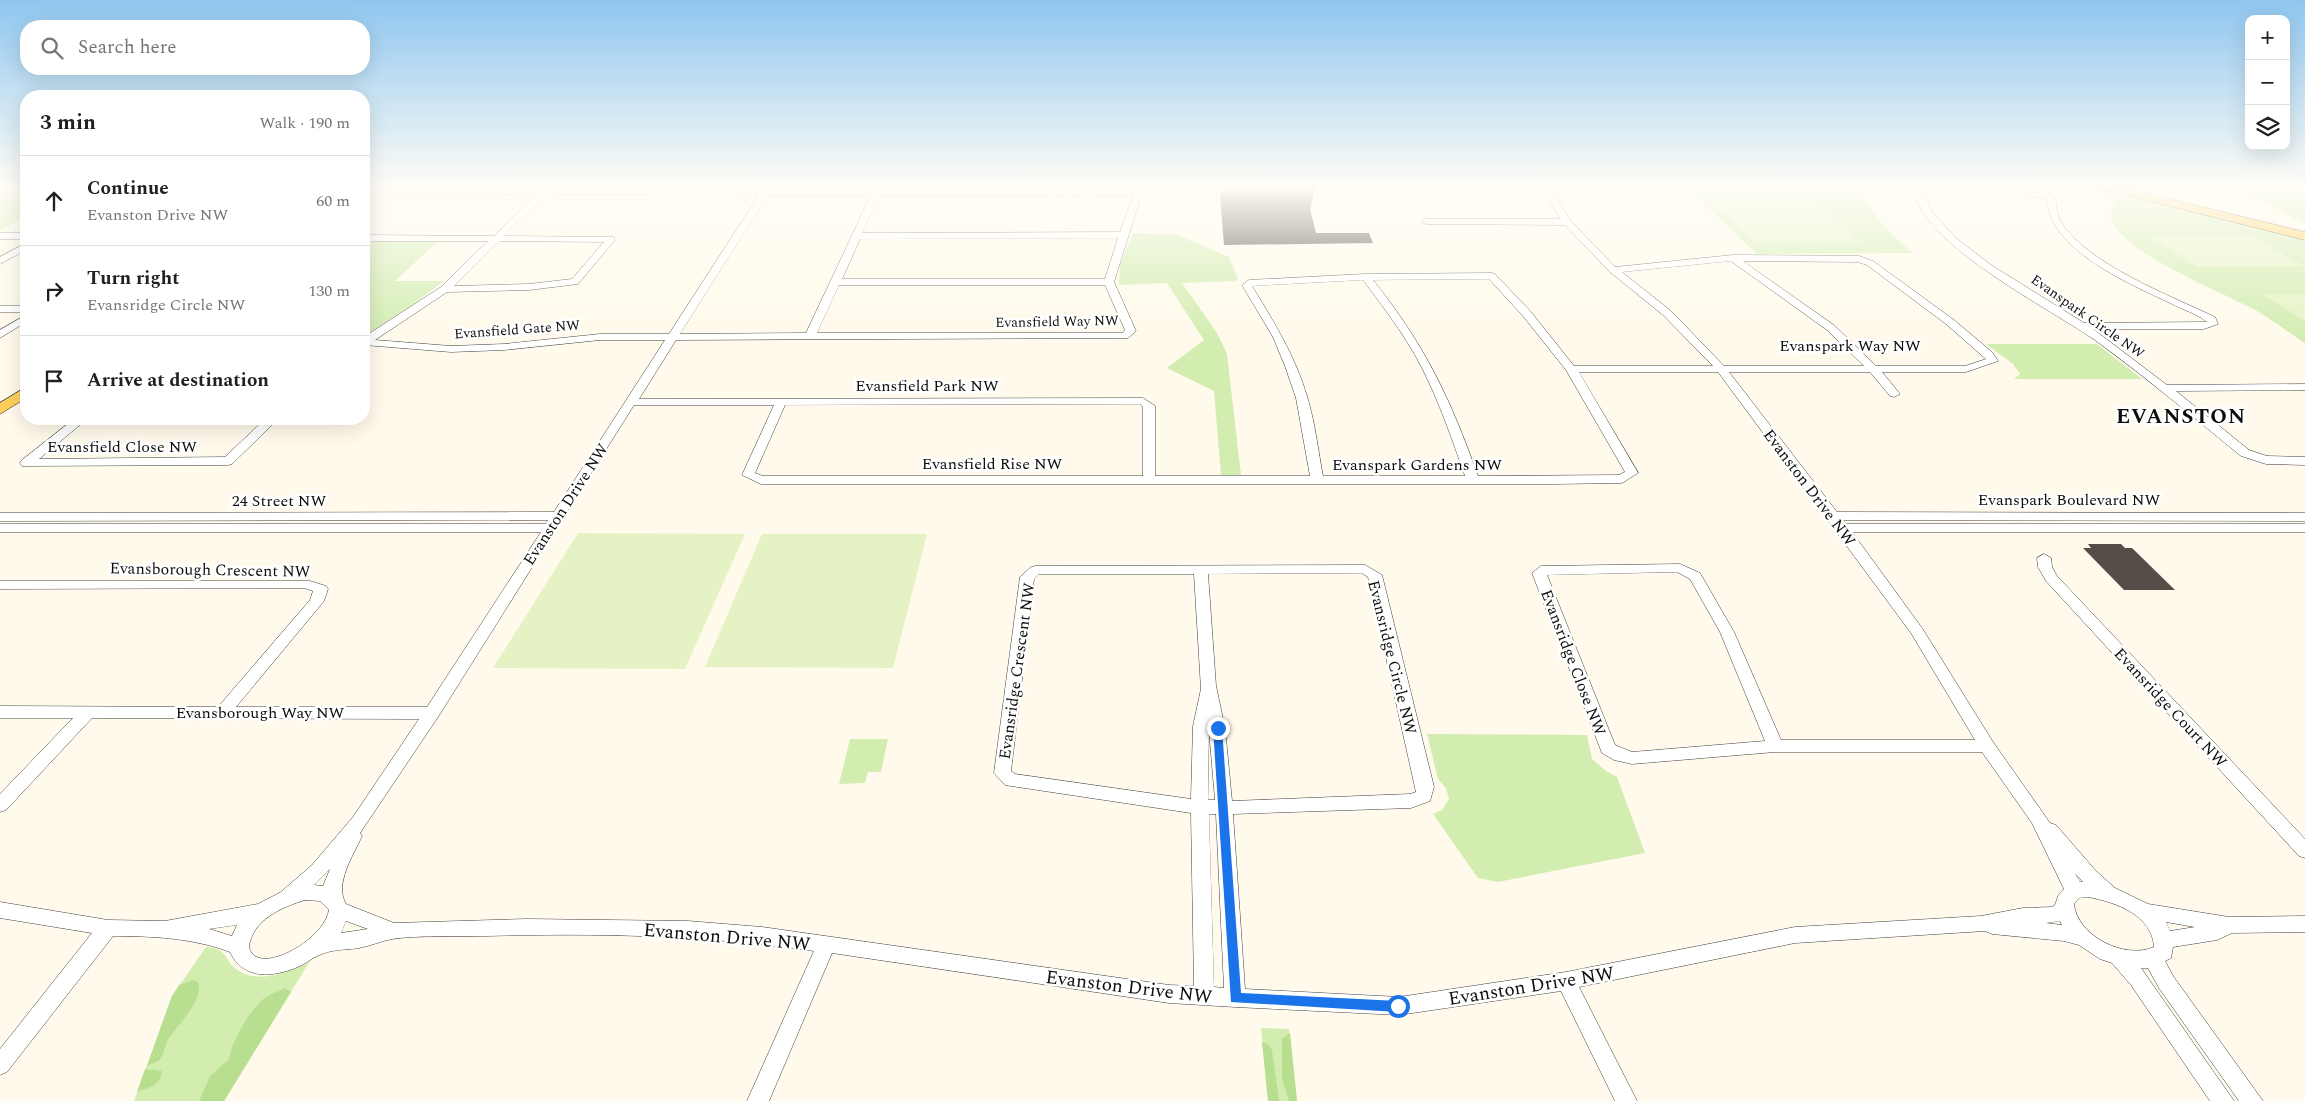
<!DOCTYPE html>
<html lang="en">
<head>
<meta charset="utf-8">
<style>
	body { margin:0; font-family:Spectral,serif; background:#f2f2f2; color:#202124 }
	.controls { position:absolute; right:15px; top:15px; display:grid; overflow:hidden; border-radius:10px; box-shadow:0 5px 20px #0002 }
	.controls button { width:45px; height:45px; display:grid; place-items:center; padding:0; border:0; border-bottom:1px solid #e0e0e0; background:#fff; color:#202124; font:25px sans-serif }
	.stop { position:absolute; width:15px; height:15px; margin:-11px; border:4px solid #1a73e8; border-radius:50%; background:#fff }
	.stop.end { background:#1a73e8; border-color:#fff; box-shadow:0 1px 5px #0008 }
	.list { margin:0; padding:0; list-style:none }
	h2 { display:flex; justify-content:space-between; align-items:center; height:65px; margin:0; padding:0 20px; font-size:21px }
	h2 small { font-size:16px; font-weight:400; color:#757577 }
	.list li { display:grid; grid-template-columns:32px 1fr auto; gap:15px; align-items:center; box-sizing:border-box; height:90px; padding:0 20px; border-top:1px solid #e0e0e0 }
	.list b { display:block; font-size:19px; white-space:nowrap }
	.list p { margin:0; font-size:16px; white-space:nowrap; color:#757577 }
	.list em { font-size:16px; font-style:normal; color:#757577 }
	.icon { flex:none; width:28px; height:28px; fill:none; stroke:currentColor; stroke-width:2; stroke-linecap:round; stroke-linejoin:round }
	.map { position:relative; flex:none; width:2305px; height:1101px; overflow:hidden }
	.search { position:absolute; background:#fff; box-shadow:0 5px 20px #0002; left:20px; top:20px; width:350px; height:55px; display:flex; align-items:center; gap:12px; box-sizing:border-box; padding:0 18px; border-radius:20px; color:#757577; font-size:19px }
	.panel { position:absolute; background:#fff; box-shadow:0 5px 20px #0002; left:20px; top:90px; width:350px; height:335px; border-radius:20px }
	.map>svg:first-child { display:block }
</style>
</head>
<body>
<div class="map">
<svg width="2305" height="1101" viewBox="0 0 2305 1101">
	<rect width="100%" height="100%" fill="#fffaeb"/>
	<!-- green -->
	<g fill="#d3edb1">
		<polygon points="781,185 956,185 954,190 840,190"/>
		<path d="M1684,185h177c7,29 30,49 52,68l-156,1z"/>
		<polygon points="2232,185 2290,185 2305,193 2305,224"/>
		<path d="M2091,186l214,53v104c-16,-10 -31,-22 -48,-32 -28,-16 -147,-62 -146,-97 0,-5 4,-11 5,-15l-27,-10z"/>
		<polygon points="3,196 26,196 26,216 0,231 0,198"/>
		<polygon points="1133,233 1178,235 1229,257 1238,279 1236,281 1182,283 1217,333 1227,354 1241,475 1221,475 1214,391 1167,368 1204,340 1167,283 1119,285 1120,266"/>
		<polygon points="364,242 437,242 395,281 444,281 412,305 364,336"/>
		<polygon points="1986,344 2097,344 2142,379 2014,379 2020,374 2013,364"/>
		<polygon points="1427,734 1587,735 1592,759 1606,771 1617,777 1645,853 1498,882 1478,878 1433,814 1442,810 1449,799 1446,788 1438,779"/>
		<polygon points="850,739 888,739 881,772 868,772 865,783 839,784"/>
		<path d="M206,947c23,2 17,12 30,22 21,16 53,4 74,-8l-86,140h-90l38,-105z"/>
		<polygon points="1261,1028 1289,1029 1297,1101 1268,1101"/>
	</g>
	<!-- forest -->
	<g fill="#b7df8f">
		<path d="M193,980l5,2c6,18 -19,41 -29,56 -4,6 -5,15 -9,22l-13,6 25,-70 7,-11z"/>
		<path d="M285,988l6,4 -67,109h-25l11,-25 19,-17c2,-16 20,-47 32,-58 6,-6 16,-9 24,-13z"/>
		<polygon points="1290,1033 1297,1101 1289,1101 1282,1079 1282,1039"/>
		<polygon points="1262,1042 1268,1044 1272,1050 1279,1101 1268,1101"/>
		<path d="M145,1069l17,2c-2,15 -12,16 -25,21z"/>
	</g>
	<!-- pitch -->
	<g fill="#e5f3c4">
		<polygon points="1803,191 1862,242 1754,243 1703,192"/>
		<polygon points="2147,235 2250,235 2305,266 2197,267"/>
		<polygon points="2262,294 2305,294 2305,321"/>
		<polygon points="578,533 745,534 685,669 493,668"/>
		<polygon points="762,534 927,534 893,668 705,667"/>
	</g>
	<!-- building -->
	<g fill="#564c48">
		<polygon points="1224,185 1311,185 1315,187 1310,209 1316,233 1369,233 1373,243 1224,245 1220,197"/>
		<polygon points="2088,544 2121,544 2125,548 2132,548 2175,590 2124,590 2083,548 2091,548"/>
	</g>
	<g fill="none" stroke-linecap="round" stroke-linejoin="round">
		<!-- minor casing -->
		<g stroke="#3f3f3f" stroke-width="1">
			<g id="minor">
				<path d="M546,185h6v4h211l2,-4h8l-2,4 370,2 1,2 -28,89 22,49 -8,7 -452,2 -37,59 504,-1 12,8v70h155l-14,-78 -11,-32 -12,-29 -31,-52 7,-5 116,-6 127,-1 3,1 36,38 43,54h139l-50,-51 -53,-43 -45,-47 -139,-1 -5,-3 2,-2h138l-22,-34h8l23,35 45,47 118,-12 126,1 14,5 81,59 38,32 6,9 -32,11h-84l18,22 -6,3 -4,-1 -20,-24h-141l108,140 468,1v8l-462,-1 3,4h459v8h-453l70,96 71,114 57,81 6,2 40,46 19,17 33,16 81,13 76,-1v16l-73,1 -15,7 -44,7 -2,11 -6,3 8,15 90,125h-24l-80,-113 -11,-20h-7l93,133h-24l-79,-116 -19,-22 -12,-4 -21,-14 -15,-4 -72,-7 -7,-3 -190,12 -216,44 58,114h-22l-54,-110 -162,24 -164,-8 -66,-4 -337,-50 -63,148h-22l67,-150c-109,-16 -219,-18 -328,-15 -28,1 -68,-1 -94,3 -11,2 -22,7 -33,9 -13,2 -25,1 -37,6 -7,2 -13,7 -20,11 -25,12 -58,17 -72,-13 -37,-14 -78,-16 -117,-16l-106,136 -7,3v-26l92,-116 -92,-15v-16l108,18 57,1 93,-17 23,-12 31,-27 41,-48 66,-98 -327,-1 -86,92 -6,2v-18l73,-76h-73v-12l218,1 92,-107 3,-9 -9,-3 -304,1v-8h310l16,5 2,3 -4,12 -88,106h191l114,-175h-541v-8h546l2,-4 -548,1v-8l554,-1 111,-172h-65l-96,10 -53,2 -87,-7v-8l77,-50 47,-46h-124v-6l130,1 43,-42h-173v-6l178,1zM547,194l212,1 -90,139h-69l-96,10 -53,2 -76,-6 72,-48 82,-2 49,-6 36,-43v-4l-110,-1zM768,195h103l-65,138 -126,1zM879,195l254,1 -13,36 -258,1zM1118,238l-13,41h-263l18,-40zM499,241l105,1 -32,37 -43,5 -75,2zM1731,261l96,69 37,36h-140l-53,-55 -49,-39zM1743,261l115,1 9,3 79,59 40,35 -21,7h-89l-41,-40zM1489,279l34,37 43,54 59,102 -6,3 -141,1c-28,-78 -53,-131 -105,-196zM1363,280c21,28 42,55 58,86 18,35 31,73 44,110h-142c-5,-26 -8,-54 -16,-80 -12,-40 -33,-74 -55,-110zM839,285h266l20,45 -3,3h-305zM1579,372h139l193,261 64,107h-194l-47,-108 -34,-59 -20,-9 -139,2 -9,7 70,180 12,7 18,4 143,-12h207l50,71 32,66 -6,7 -3,9 -3,2 -29,1 -42,8 -186,11 -229,45 -167,25 -154,-8 -12,-175 178,-6 19,-7 4,-14 -52,-212 -17,-10 -329,1 -5,1 -11,10 -26,196 11,12 6,1 180,27 3,173 -25,-1 -407,-58 -74,-6 -161,-2 -133,4 -48,-19c-12,-20 7,-48 16,-68l-2,-3 78,-116 196,-312h140l-32,70 19,9h793l68,-1 16,-10zM1140,404l3,3v69h-380l-8,-3 30,-68zM1677,572l13,7 30,53 45,109 -133,11 -17,-7 -68,-170zM1362,573l6,4 48,215 -6,2 -178,7 -7,-73 -9,-42 -8,-112zM1039,574h155l7,115 -8,37 -2,73 -176,-25 -4,-3 23,-192zM1209,730l6,70h-7zM1209,814h7l8,174 -10,-1zM330,869l-7,17 -9,-1zM2075,873l7,8 1,1h-3zM2088,897c28,5 64,18 66,50 -29,13 -77,-11 -80,-43l5,-6zM305,900l15,1 9,9c-5,31 -73,68 -80,37 3,-27 33,-40 56,-47zM346,921l22,8 -27,4zM2060,921l2,4 -16,-2zM2166,922l29,5 -25,4zM237,925l-5,11 -23,-7z"/>
				<path d="M1912,185h8l11,26 25,27 35,27 93,58 123,-1c-9,-8 -26,-13 -37,-19 -40,-19 -121,-53 -123,-104l-66,-14c23,0 52,1 73,11 3,8 2,18 7,26 26,42 110,74 154,95l3,7 -14,5h-111l74,56 138,-1v6l-129,1 73,59 18,6 38,1v8l-39,-1 -25,-8c-48,-39 -93,-77 -142,-113 -48,-35 -179,-97 -187,-158z"/>
				<rect x="0" y="188" width="26" height="6"/>
				<rect x="0" y="233" width="26" height="6"/>
				<polygon points="26,243 26,250 0,264 0,257"/>
				<rect x="0" y="306" width="26" height="6"/>
				<polygon points="26,315 26,322 0,338 0,330"/>
				<polygon points="74,419 87,419 39,459 225,457 265,419 278,419 232,464 228,465 22,466 20,463 22,460"/>
				<polygon points="2044,554 2051,558 2052,567 2057,576 2305,839 2305,858 2299,856 2046,581 2038,567 2037,558"/>
			</g>
		</g>
		<!-- major casing -->
		<g stroke="#1d1d1d" stroke-width="1">
			<g id="major">
				<polygon points="2094,185 2112,185 2305,232 2305,240 2095,187"/>
				<polygon points="26,387 26,398 0,414 0,403"/>
			</g>
		</g>
		<!-- minor -->
		<use href="#minor" fill="#fff" fill-rule="evenodd"/>
		<!-- major -->
		<use href="#major" fill="#ffcf5b" fill-rule="evenodd"/>
	</g>
	<!-- sky -->
	<linearGradient id="sky" x2="0" y2="1"><stop stop-color="#8fc6f0"/><stop offset="0.55" stop-color="#fffdf6"/><stop offset="1" stop-color="#fffdf6" stop-opacity="0"/></linearGradient>
	<rect width="2305" height="339" fill="url(#sky)"/>
	<!-- route -->
	<polygon fill="#1a73e8" points="1218,724 1222,728 1241,993 1398,1001 1403,1002 1405,1006 1403,1010 1398,1012 1231,1002 1213,728"/>
	<g text-anchor="middle" stroke-width="5" stroke-linejoin="round" paint-order="stroke">
		<!-- far-street labels -->
		<g font-size="14" fill="#0c0c0c" stroke="#fff">
			<text transform="translate(2088 316) rotate(35)" y="5">Evanspark Circle NW</text>
			<text transform="translate(1057 321) rotate(-1)" y="5">Evansfield Way NW</text>
			<text transform="translate(517 329) rotate(-4)" y="5">Evansfield Gate NW</text>
		</g>
		<!-- street labels -->
		<g font-size="16" fill="#0c0c0c" stroke="#fff">
			<text x="1850" y="351">Evanspark Way NW</text>
			<text x="927" y="391">Evansfield Park NW</text>
			<text x="122" y="452">Evansfield Close NW</text>
			<text x="992" y="469">Evansfield Rise NW</text>
			<text x="1417" y="470">Evanspark Gardens NW</text>
			<text transform="translate(1810 487) rotate(53)" y="6">Evanston Drive NW</text>
			<text x="2069" y="505">Evanspark Boulevard NW</text>
			<text x="279" y="506">24 Street NW</text>
			<text transform="translate(565 504) rotate(-57)" y="6">Evanston Drive NW</text>
			<text transform="translate(210 569) rotate(1)" y="6">Evansborough Crescent NW</text>
			<text transform="translate(1393 657) rotate(76)" y="6">Evansridge Circle NW</text>
			<text transform="translate(1574 662) rotate(69)" y="6">Evansridge Close NW</text>
			<text transform="translate(1016 671) rotate(-82)" y="6">Evansridge Crescent NW</text>
			<text transform="translate(2171 707) rotate(47)" y="6">Evansridge Court NW</text>
			<text x="260" y="718">Evansborough Way NW</text>
		</g>
		<!-- near-street labels -->
		<g font-size="19" fill="#0c0c0c" stroke="#fff">
			<text transform="translate(727 936) rotate(5)" y="7">Evanston Drive NW</text>
			<text transform="translate(1531 985) rotate(-9)" y="7">Evanston Drive NW</text>
			<text transform="translate(1129 986) rotate(7)" y="7">Evanston Drive NW</text>
		</g>
		<!-- district labels -->
		<g font-size="21" font-weight="bold" letter-spacing="1" fill="#0c0c0c" stroke="#fff">
			<text x="2181" y="423">EVANSTON</text>
		</g>
	</g>
</svg>
<div class="controls">
<button>+</button>
<button>−</button>
<button><svg class="icon" aria-label="layers" viewBox="0 0 24 24"><path d="M12 4l9 5-9 5-9-5zM3 14l9 5 9-5"/></svg></button>
</div>
<div class="stop" style="left:1398px;top:1006px"></div>
<div class="stop end" style="left:1218px;top:728px"></div>
<div class="search"><svg class="icon" aria-label="search" viewBox="0 0 24 24"><circle cx="10" cy="10" r="6"/><path d="M15 15l6 6"/></svg>Search here</div>
<section class="panel">
<h2>3 min<small>Walk · 190 m</small></h2>
<ul class="list">
<li><svg class="icon" aria-label="ahead" viewBox="0 0 24 24"><path d="M12 20V5M6 11l6-6 6 6"/></svg><div><b>Continue</b><p>Evanston Drive NW</p></div><em>60 m</em></li>
<li><svg class="icon" aria-label="right" viewBox="0 0 24 24"><path d="M7 20v-9h11M14 6l5 5-5 5"/></svg><div><b>Turn right</b><p>Evansridge Circle NW</p></div><em>130 m</em></li>
<li><svg class="icon" aria-label="arrive" viewBox="0 0 24 24"><path d="M6 21V4h12l-3 4 3 4H6"/></svg><div><b>Arrive at destination</b></div></li>
</ul>
</section>
</div>
</body>
</html>
